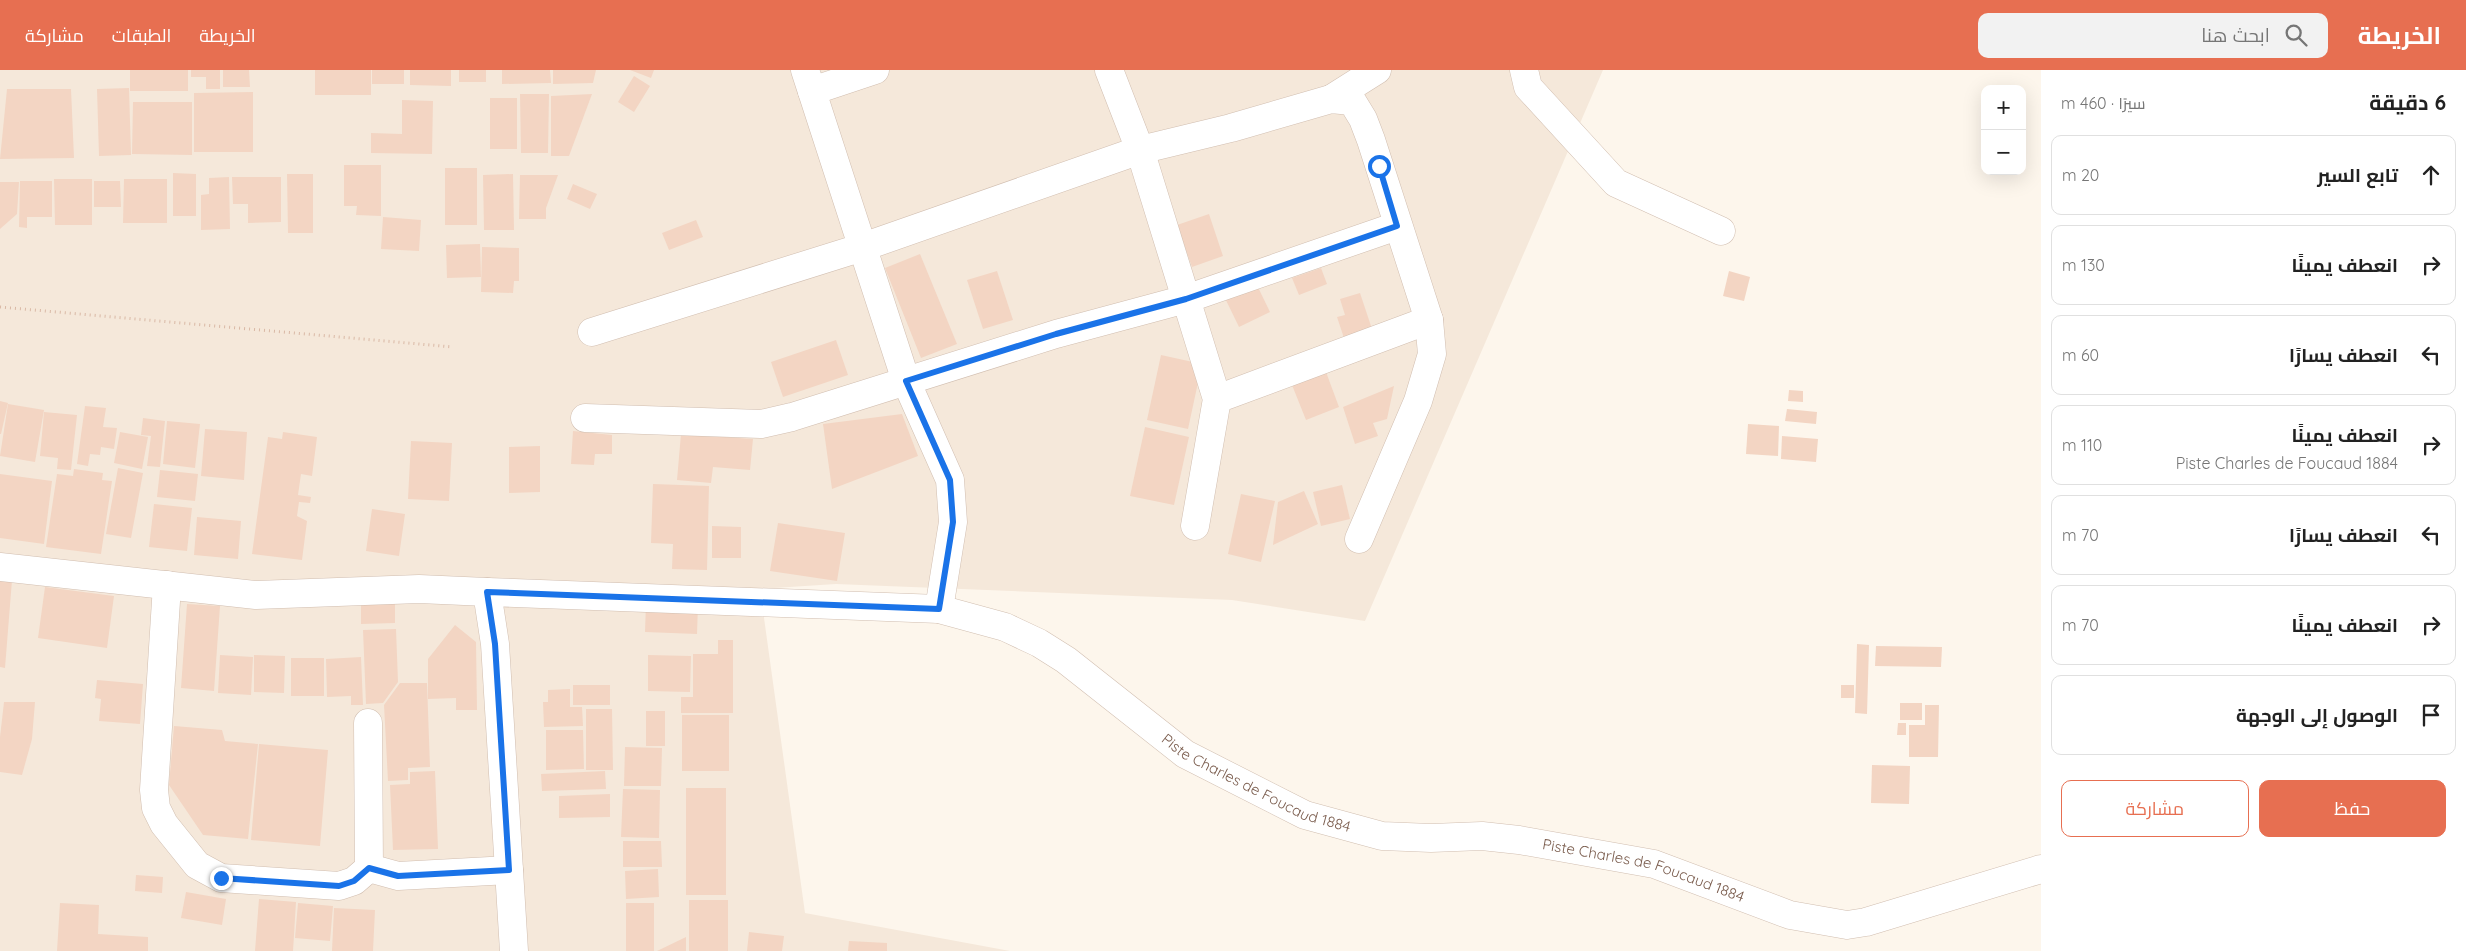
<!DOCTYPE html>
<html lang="ar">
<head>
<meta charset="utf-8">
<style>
	body { margin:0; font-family:Quicksand,Cairo,sans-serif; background:#f2f2f2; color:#222; direction:rtl }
	.controls { position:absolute; right:15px; top:15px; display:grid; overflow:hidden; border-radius:10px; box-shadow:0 5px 20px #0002 }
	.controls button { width:45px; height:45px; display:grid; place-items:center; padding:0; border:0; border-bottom:1px solid #e0e0e0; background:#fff; color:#222; font:25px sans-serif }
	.stop { position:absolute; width:15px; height:15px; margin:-11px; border:4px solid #1a73e8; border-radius:50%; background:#fff }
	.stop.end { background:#1a73e8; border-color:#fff; box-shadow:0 1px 5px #0008 }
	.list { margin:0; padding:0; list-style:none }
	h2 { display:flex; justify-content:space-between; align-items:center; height:65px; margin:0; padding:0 20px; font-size:21px }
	h2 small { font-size:16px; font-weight:400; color:#767676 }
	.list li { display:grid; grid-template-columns:32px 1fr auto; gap:15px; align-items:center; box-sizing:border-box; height:80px; margin:0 10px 10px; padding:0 10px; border:1px solid #e0e0e0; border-radius:10px }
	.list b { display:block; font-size:19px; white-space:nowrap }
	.list p { margin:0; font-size:16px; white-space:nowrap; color:#767676 }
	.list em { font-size:16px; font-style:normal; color:#767676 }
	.actions { display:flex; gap:10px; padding:15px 20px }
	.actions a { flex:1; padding:11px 0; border:1px solid #e76f51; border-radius:10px; text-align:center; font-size:18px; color:#e76f51 }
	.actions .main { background:#e76f51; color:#fff }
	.icon { flex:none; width:28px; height:28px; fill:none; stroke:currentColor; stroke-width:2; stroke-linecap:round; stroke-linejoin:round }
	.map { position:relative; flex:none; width:2041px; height:881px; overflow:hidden; direction:ltr }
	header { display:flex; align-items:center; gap:30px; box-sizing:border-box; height:70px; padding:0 25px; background:#e76f51; color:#fff }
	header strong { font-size:24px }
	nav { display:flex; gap:28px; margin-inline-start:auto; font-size:18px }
	.search { width:350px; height:45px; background:#f2f2f2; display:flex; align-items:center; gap:12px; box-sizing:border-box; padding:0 18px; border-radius:10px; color:#767676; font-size:19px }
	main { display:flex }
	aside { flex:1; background:#fff }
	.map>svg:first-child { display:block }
</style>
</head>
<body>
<header>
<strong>الخريطة</strong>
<div class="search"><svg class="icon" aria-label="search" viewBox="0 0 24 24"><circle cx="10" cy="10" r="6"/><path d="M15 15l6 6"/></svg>ابحث هنا</div>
<nav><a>الخريطة</a><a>الطبقات</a><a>مشاركة</a></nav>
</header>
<main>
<aside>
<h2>6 دقيقة<small>سيرًا · 460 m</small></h2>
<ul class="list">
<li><svg class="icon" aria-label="ahead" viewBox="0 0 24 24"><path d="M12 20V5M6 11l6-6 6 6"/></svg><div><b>تابع السير</b></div><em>20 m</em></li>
<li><svg class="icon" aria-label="right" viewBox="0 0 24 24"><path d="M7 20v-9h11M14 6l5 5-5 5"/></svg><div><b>انعطف يمينًا</b></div><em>130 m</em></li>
<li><svg class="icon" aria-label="left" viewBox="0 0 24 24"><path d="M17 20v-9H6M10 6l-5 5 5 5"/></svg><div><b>انعطف يسارًا</b></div><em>60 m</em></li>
<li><svg class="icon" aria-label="right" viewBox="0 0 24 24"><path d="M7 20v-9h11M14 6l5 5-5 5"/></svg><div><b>انعطف يمينًا</b><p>Piste Charles de Foucaud 1884</p></div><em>110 m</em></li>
<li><svg class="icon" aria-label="left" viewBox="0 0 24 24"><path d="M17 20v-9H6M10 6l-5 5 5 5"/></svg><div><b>انعطف يسارًا</b></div><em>70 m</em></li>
<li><svg class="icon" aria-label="right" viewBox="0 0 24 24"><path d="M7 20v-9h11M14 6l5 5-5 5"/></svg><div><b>انعطف يمينًا</b></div><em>70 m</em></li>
<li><svg class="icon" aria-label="arrive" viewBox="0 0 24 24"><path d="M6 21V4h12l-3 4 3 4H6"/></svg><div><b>الوصول إلى الوجهة</b></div></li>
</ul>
<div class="actions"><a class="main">حفظ</a><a>مشاركة</a></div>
</aside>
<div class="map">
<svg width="2041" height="881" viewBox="0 0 2041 881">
	<rect width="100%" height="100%" fill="#fdf6ec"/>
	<!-- residential -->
	<polygon fill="#f5e8da" points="0,0 1603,0 1365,551 1232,530 836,514 760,519 805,843 1010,881 0,881"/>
	<!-- building -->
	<g fill="#f3d5c3">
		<rect x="130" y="0" width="58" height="21"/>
		<polygon points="191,0 220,0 220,19 206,19 206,7 191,7"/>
		<polygon points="223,0 249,0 250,17 223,17"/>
		<rect x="315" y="0" width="56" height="25"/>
		<rect x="372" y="0" width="32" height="14"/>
		<polygon points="410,0 451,0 451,16 410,15"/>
		<rect x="459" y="0" width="27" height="12"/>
		<polygon points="502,0 550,0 551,13 502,14"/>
		<polygon points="553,0 596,0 593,13 553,14"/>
		<polygon points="630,0 654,0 651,8"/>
		<polygon points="634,6 650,16 634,42 618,32"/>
		<polygon points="129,18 131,85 99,86 97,19"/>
		<polygon points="7,19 71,19 74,88 0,89"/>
		<polygon points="253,22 253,82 194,82 194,23"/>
		<polygon points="520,24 549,24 548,83 521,83"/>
		<polygon points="592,24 569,86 551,86 551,26"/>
		<rect x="490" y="28" width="27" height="51"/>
		<polygon points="402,30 433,31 432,84 371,83 371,63 402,64"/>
		<polygon points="133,32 192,32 192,85 132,84"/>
		<polygon points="344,95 381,95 381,146 356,145 357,136 344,136"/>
		<rect x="445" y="98" width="32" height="57"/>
		<polygon points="173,103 196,104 196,146 173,146"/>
		<polygon points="287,104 313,104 313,163 288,163"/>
		<polygon points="513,104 514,160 484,160 483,105"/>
		<polygon points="520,105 558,105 546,138 546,149 519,149"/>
		<polygon points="229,107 230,159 201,160 201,125 209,124 209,108"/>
		<polygon points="232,107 281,107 281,152 248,153 248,134 233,134"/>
		<polygon points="54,109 92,109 92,155 55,155"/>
		<polygon points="124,109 167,109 167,153 123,153"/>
		<polygon points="20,111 52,111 52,147 27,147 27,158 19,157"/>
		<polygon points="94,111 120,111 121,137 94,137"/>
		<polygon points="0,112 19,112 17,144 0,159"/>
		<polygon points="573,114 597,124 590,139 567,129"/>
		<polygon points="1209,144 1223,186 1192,197 1177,155"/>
		<polygon points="383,147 421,150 419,181 381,179"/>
		<polygon points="696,150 703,167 669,180 662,163"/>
		<polygon points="480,174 481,207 447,208 446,175"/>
		<polygon points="482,177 519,178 519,211 514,211 513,223 481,222"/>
		<polygon points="920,184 957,274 921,288 885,198"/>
		<polygon points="1321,198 1327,214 1299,225 1292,208"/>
		<polygon points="997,201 1013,250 983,259 967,210"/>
		<polygon points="1729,201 1750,207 1744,231 1723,226"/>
		<polygon points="1253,207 1270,242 1239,257 1222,222"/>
		<polygon points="1360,223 1372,259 1344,268 1337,247 1345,245 1340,229"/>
		<polygon points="836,270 848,305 783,327 771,292"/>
		<polygon points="1161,285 1202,294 1188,359 1147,350"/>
		<polygon points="1326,302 1339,337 1306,350 1292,315"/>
		<polygon points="1394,316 1387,349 1373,353 1378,366 1355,374 1343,337"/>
		<polygon points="1789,320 1803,321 1803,332 1788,331"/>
		<polygon points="0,331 8,333 1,364 0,364"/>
		<polygon points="8,334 44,340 35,392 0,386"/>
		<polygon points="85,336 106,338 103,357 117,358 114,379 101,377 100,385 90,384 88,396 77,394"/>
		<polygon points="1787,339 1817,342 1816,354 1785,351"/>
		<polygon points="44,342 77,345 71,400 57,399 58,388 40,386"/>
		<polygon points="902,344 918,386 832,419 823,354"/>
		<polygon points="143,348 165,351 160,397 147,396 151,366 141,365"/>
		<polygon points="167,351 200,354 195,398 163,394"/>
		<polygon points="1748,354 1779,356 1778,386 1746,384"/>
		<polygon points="1145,357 1189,367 1174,435 1130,426"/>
		<polygon points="205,359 247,362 244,410 201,406"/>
		<polygon points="573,361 612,365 612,384 595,384 594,395 571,394"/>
		<polygon points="120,362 148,367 142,399 114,393"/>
		<polygon points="283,362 317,367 312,406 301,404 298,425 311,427 310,433 299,432 297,446 307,451 302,490 252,484 268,367 282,369"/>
		<polygon points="681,364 753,369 750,400 713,397 711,413 677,410"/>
		<polygon points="1782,366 1818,369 1816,392 1781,389"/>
		<polygon points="411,371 452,373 449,431 408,429"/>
		<polygon points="540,376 540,422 509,423 509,377"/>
		<polygon points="118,398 143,403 131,468 106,464"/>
		<polygon points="74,399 103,403 102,410 112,411 101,484 46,477 57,404 73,406"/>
		<polygon points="160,400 198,404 195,431 157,427"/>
		<polygon points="0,404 52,411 44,474 0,468"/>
		<polygon points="653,414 709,416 707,500 672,499 673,474 651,473"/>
		<polygon points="1342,415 1350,449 1321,456 1313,422"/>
		<polygon points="1304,421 1318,454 1273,475 1278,432"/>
		<polygon points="1241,424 1275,431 1261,492 1228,484"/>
		<polygon points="154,434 192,438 187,481 149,477"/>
		<polygon points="372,439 405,444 399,486 366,481"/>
		<polygon points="197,447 241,451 238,489 194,485"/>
		<polygon points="778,453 845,463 837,511 770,501"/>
		<polygon points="712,456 741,457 741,488 712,488"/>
		<polygon points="0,509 12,510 5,598 0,597"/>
		<polygon points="45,517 114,526 107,578 38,568"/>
		<polygon points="395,532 395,553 361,554 361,533"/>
		<polygon points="646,533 698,535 697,564 645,562"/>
		<polygon points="187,534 220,536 214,621 181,618"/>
		<polygon points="455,555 476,572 477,640 456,640 456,628 428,629 428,589"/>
		<polygon points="396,559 398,612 383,633 366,634 363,560"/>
		<polygon points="718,570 733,570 733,643 681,643 681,627 693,627 693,584 718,584"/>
		<polygon points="1857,574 1869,575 1867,644 1855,643"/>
		<polygon points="1876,576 1942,577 1941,597 1875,596"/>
		<polygon points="220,585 253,587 251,625 218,623"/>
		<polygon points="254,585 285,586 284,623 254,622"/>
		<polygon points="648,585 691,586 690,622 648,621"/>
		<polygon points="361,587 363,635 351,635 351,626 327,627 326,589"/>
		<rect x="291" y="588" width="33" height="38"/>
		<polygon points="97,610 143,614 140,654 99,651 101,629 95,628"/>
		<polygon points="400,613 427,613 430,697 408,698 408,710 388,711 384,635"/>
		<rect x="573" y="615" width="37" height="20"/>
		<rect x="1841" y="615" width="13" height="13"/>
		<polygon points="570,619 570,637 582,637 583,656 544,657 543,632 548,632 548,620"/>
		<polygon points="4,632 35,632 32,669 22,705 0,702 0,667"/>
		<rect x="1900" y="633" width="22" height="17"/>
		<polygon points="1925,635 1939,635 1938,687 1909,687 1909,655 1925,655"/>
		<polygon points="586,639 612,639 613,700 586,700"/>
		<rect x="646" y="641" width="19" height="35"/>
		<rect x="682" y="645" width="47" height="56"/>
		<polygon points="1898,653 1906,653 1906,665 1897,665"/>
		<polygon points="174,656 222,660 225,671 258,674 248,769 203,765 169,715"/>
		<polygon points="546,660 583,660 584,699 546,700"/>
		<polygon points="259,674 328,680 320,776 251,770"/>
		<polygon points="625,677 662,678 661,716 624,716"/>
		<polygon points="1872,695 1910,696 1909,734 1871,733"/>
		<polygon points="435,701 438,779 393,780 390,715 410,714 410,702"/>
		<polygon points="605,701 606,719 542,721 541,704"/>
		<rect x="686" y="718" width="40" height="107"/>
		<polygon points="623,719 660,720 659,768 621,767"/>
		<polygon points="610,724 610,747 559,748 559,726"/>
		<polygon points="623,771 661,771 662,797 623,797"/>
		<polygon points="658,799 659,827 626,829 625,801"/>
		<polygon points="136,805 163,807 162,823 135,821"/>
		<polygon points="186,822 226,829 222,855 181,848"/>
		<polygon points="259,829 296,832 293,881 255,881"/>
		<rect x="689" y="830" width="39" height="51"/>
		<polygon points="60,833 99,835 98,864 148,867 148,881 57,881"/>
		<polygon points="298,833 333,836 330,871 295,868"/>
		<rect x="626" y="833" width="28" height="48"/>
		<polygon points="334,838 375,840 373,881 332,881"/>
		<polygon points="749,862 784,866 782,881 747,881"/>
		<polygon points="686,867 686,881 657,881"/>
		<polygon points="849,871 887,873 887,881 848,881"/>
	</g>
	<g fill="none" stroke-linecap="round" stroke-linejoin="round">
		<!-- street casing -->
		<g stroke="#d1beb0" stroke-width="29">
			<g id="street">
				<polyline points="805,0 906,311 950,410 953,452 939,539"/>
				<polyline points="1109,0 1140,80 1217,329 1195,456"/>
				<polyline points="1524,0 1528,17 1616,113 1721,161"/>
				<polyline points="812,21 875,0"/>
				<polyline points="1331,29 1377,0"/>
				<polyline points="592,262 863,177 1140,80 1231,58 1331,29 1352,31 1363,49 1371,70 1429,250 1432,284 1418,331 1359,469"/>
				<polyline points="1217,329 1429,250"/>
				<polyline points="585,348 761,354 792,347 1056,264 1186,229 1397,156"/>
				<polyline points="0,497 256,525 419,519 487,522 495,574 514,881"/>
				<polyline points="167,515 154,720 156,738 164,754 197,795 221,808 339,816 354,811 369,798 368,653"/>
				<path id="s1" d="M487,522l452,17 66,18 34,16 27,17 119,94 120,61 77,21 49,2 51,-2 37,4 135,24 136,51 57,10 19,-3 175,-53"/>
				<polyline points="369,798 398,806 509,800"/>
			</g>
		</g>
		<!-- path -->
		<polyline stroke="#d9b8a5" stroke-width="3" stroke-dasharray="1 4" stroke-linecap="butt" points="0,237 453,277"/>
		<!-- street -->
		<use href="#street" stroke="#fff" stroke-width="28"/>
	</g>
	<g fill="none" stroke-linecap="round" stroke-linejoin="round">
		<!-- route -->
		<polyline stroke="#1a73e8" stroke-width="6" points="221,808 339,816 354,811 369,798 398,806 509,800 495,574 487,522 939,539 953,452 950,410 906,311 1056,264 1186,229 1397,156 1379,96"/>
	</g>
	<g text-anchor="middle" stroke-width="4.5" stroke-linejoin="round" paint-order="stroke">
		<!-- street labels -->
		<g font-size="15" fill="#7a5c4d" stroke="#fffaf3">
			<text dy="5" stroke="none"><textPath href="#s1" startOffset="819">Piste Charles de Foucaud 1884</textPath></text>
			<text dy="5" stroke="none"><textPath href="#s1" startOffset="1222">Piste Charles de Foucaud 1884</textPath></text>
		</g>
	</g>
</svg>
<div class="controls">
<button>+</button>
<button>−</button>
</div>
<div class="stop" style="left:1379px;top:96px"></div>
<div class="stop end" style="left:221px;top:808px"></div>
</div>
</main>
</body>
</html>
